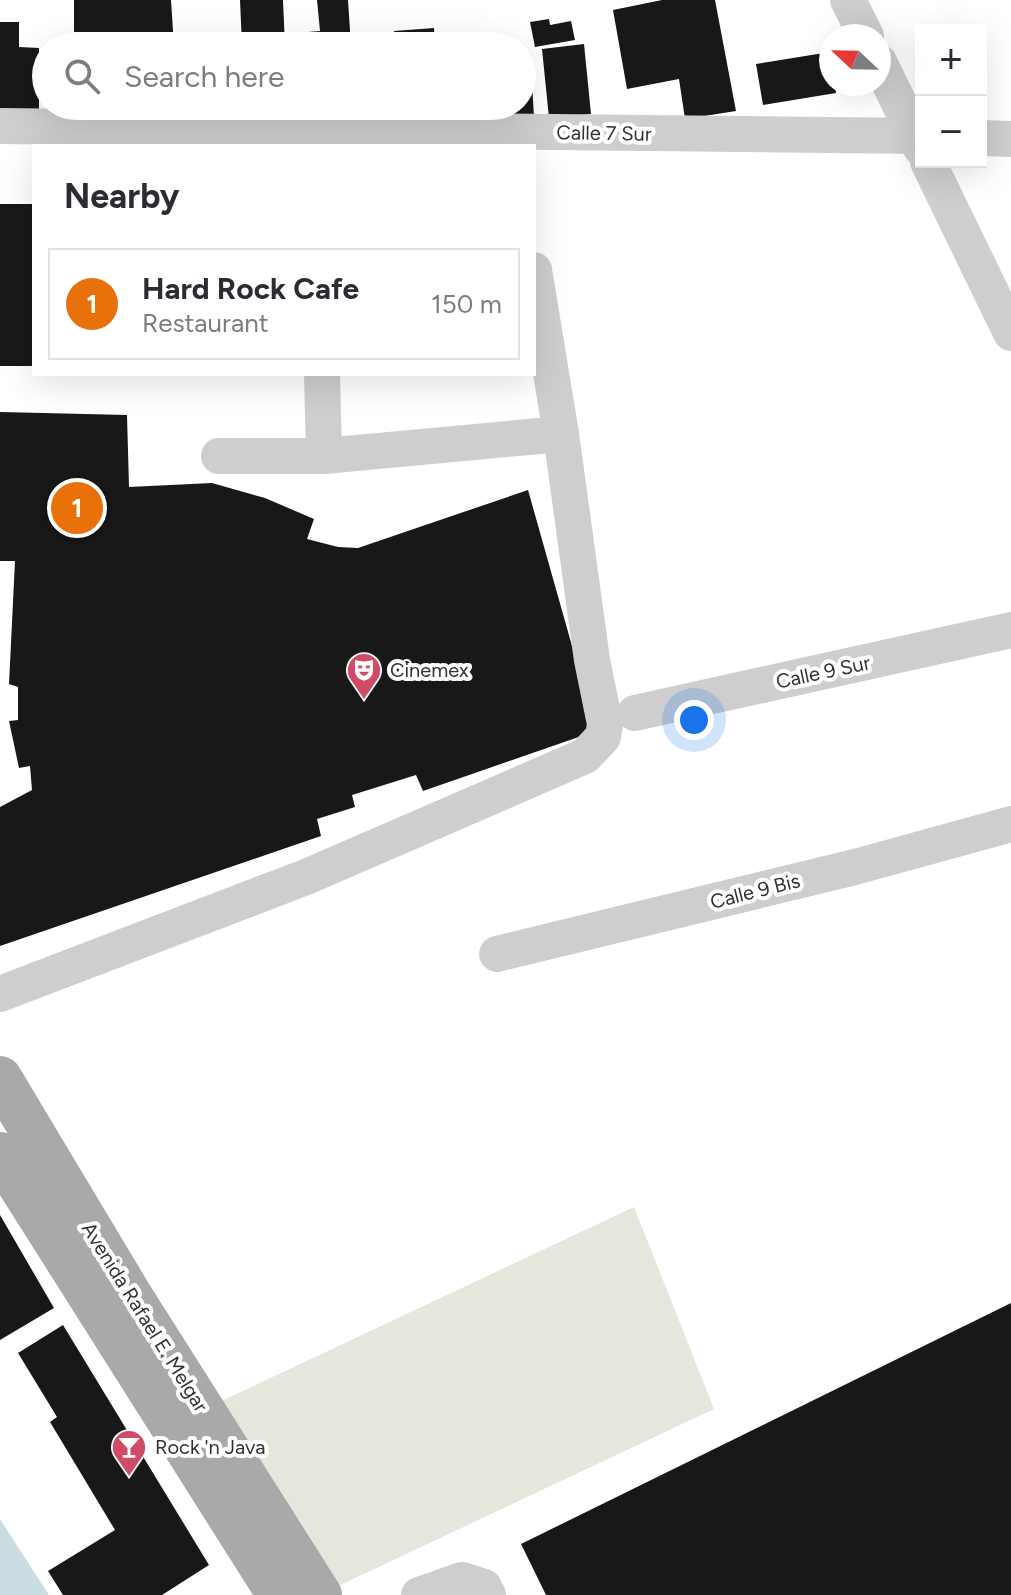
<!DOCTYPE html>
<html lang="en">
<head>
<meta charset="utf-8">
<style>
	body { margin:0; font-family:Figtree,sans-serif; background:#f2f2f3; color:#2b2b33 }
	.controls { position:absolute; right:24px; top:24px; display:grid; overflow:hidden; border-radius:0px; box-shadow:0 8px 32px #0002 }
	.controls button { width:72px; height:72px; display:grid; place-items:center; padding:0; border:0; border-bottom:2px solid #e1e1e2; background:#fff; color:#2b2b33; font:40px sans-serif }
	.compass { position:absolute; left:819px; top:24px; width:72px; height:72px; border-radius:50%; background:#fff; box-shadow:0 8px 32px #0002; rotate:292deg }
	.you { position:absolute; left:694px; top:720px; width:28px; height:28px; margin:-20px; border:6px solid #fff; border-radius:50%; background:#1a73e8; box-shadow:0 0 0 12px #1a73e833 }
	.badge { display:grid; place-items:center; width:52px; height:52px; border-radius:50%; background:#d14b67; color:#fff; font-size:26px; font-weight:700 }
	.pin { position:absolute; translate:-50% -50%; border:4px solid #fff; box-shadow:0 2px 8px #0006 }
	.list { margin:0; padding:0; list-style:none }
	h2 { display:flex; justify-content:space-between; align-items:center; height:104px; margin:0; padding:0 32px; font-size:34px }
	h2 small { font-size:26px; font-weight:400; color:#7c7c81 }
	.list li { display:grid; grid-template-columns:52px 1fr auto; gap:24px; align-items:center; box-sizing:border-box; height:112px; margin:0 16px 16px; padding:0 16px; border:2px solid #e1e1e2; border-radius:0px }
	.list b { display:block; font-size:30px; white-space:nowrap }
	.list p { margin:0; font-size:26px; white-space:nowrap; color:#7c7c81 }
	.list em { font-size:26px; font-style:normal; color:#7c7c81 }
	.icon { flex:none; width:44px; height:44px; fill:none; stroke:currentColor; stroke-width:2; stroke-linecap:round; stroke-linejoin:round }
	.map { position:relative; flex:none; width:1011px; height:1595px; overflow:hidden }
	.search { position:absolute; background:#fff; box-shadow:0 8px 32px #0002; left:32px; top:32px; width:504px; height:88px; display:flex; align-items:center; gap:20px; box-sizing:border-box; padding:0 28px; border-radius:44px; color:#7c7c81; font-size:30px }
	.panel { position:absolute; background:#fff; box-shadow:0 8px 32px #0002; left:32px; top:144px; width:504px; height:232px; border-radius:0px }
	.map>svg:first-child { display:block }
</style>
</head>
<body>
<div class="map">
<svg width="1011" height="1595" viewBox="0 0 1011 1595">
	<rect width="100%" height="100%" fill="#fff"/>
	<!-- green -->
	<polygon fill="#e3e7dc" points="634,1207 714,1409 334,1588 215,1404"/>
	<!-- water -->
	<polygon fill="#c9dde3" points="0,1519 49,1595 0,1595"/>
	<!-- building -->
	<g fill="#181818">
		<polygon points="74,0 171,0 174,46 74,46"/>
		<polygon points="240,0 283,0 285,46 242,46"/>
		<polygon points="317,0 348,0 351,46 309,46 308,32 320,31"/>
		<polygon points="662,0 715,0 736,111 685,119 679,79 627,89 613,10"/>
		<polygon points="549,19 550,25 571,21 575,40 535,47 530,22"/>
		<polygon points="0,22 19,22 19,47 39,48 39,115 0,115"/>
		<polygon points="434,28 435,46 394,46 394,31"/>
		<polygon points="584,44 591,114 549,118 542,49"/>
		<polygon points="830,52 831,84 835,84 836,93 763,105 756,64"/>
		<polygon points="531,66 534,117 499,120 499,106 522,106 522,67"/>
		<polygon points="74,106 193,106 193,123 74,124"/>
		<polygon points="244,106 288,106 288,119 245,121"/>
		<polygon points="315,106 357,106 358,119 317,123"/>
		<polygon points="391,106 454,106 454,123 392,126"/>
		<rect x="0" y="204" width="33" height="162"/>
		<polygon points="0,412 127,415 129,487 212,483 265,498 314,519 307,539 338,547 358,548 528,490 596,731 423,791 416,775 352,795 355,807 317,819 321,836 0,946 0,807 32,790 30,766 19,768 9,721 18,720 18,687 9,684 15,561 0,561"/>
		<polygon points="0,1215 54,1308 0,1340"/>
		<polygon points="1011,1303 1011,1595 546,1595 521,1544"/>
		<polygon points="63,1325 209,1565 162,1595 63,1595 48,1571 115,1530 50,1422 57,1417 18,1353"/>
	</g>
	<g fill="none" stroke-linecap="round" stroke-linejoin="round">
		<!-- minor -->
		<g stroke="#cecece" stroke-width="36">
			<polyline points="848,0 866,36"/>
			<polyline points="879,62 921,148"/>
			<polyline points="0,126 921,136"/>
			<polyline points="981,138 1011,139"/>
			<polyline points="928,162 1011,333"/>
			<polyline points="322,374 324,456"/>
			<polyline points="219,456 324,456 561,434"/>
			<polyline points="635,713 1011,630"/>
			<polyline points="497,954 855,867 1011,824"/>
			<polyline points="0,994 306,877 585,756 603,737 605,724 592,660 561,434 534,270"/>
			<polyline points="419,1595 462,1580 484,1587 488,1595"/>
		</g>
		<!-- major -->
		<g stroke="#a9a9a9" stroke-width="44">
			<polyline points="0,1078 130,1295 320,1595"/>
			<polyline points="0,1154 279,1595"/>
		</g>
	</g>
	<!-- icons -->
	<defs>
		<g id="theatre-pin" transform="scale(1.8)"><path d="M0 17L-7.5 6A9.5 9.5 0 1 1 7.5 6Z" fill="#d14b67" stroke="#fff"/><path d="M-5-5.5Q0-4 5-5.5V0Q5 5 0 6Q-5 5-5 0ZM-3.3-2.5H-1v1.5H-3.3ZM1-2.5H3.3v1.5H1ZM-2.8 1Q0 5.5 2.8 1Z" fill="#fff"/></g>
		<g id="bar-pin" transform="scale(1.8)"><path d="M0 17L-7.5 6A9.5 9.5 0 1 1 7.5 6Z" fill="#d14b67" stroke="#fff"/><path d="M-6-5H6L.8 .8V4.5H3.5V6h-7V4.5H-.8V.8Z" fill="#fff"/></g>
	</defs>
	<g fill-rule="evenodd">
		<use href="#theatre-pin" x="364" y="670"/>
		<use href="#bar-pin" x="129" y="1447"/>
	</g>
	<g text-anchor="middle" stroke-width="8" stroke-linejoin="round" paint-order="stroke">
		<!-- street labels -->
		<g font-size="20" fill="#313131" stroke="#fff">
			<text transform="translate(604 133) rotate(1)" y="7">Calle 7 Sur</text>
			<text transform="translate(823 672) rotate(-12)" y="7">Calle 9 Sur</text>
			<text transform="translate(755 891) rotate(-14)" y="7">Calle 9 Bis</text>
			<text transform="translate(145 1317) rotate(58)" y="7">Avenida Rafael E. Melgar</text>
		</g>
		<!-- poi labels -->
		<g font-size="20" fill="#313131" stroke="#fff" text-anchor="start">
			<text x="390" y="677">Cinemex</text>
			<text x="155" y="1454">Rock 'n Java</text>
		</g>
	</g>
</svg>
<div class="controls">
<button>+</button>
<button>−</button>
</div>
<svg class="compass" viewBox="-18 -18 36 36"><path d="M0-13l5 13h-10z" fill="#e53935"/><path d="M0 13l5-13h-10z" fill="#7c7c81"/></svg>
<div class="you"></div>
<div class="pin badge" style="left:77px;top:508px;background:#e8710a">1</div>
<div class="search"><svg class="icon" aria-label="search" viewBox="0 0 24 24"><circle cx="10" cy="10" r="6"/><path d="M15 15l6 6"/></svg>Search here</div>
<section class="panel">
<h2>Nearby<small></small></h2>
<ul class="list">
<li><span class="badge" style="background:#e8710a">1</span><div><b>Hard Rock Cafe</b><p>Restaurant</p></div><em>150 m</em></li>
</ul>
</section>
</div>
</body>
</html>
